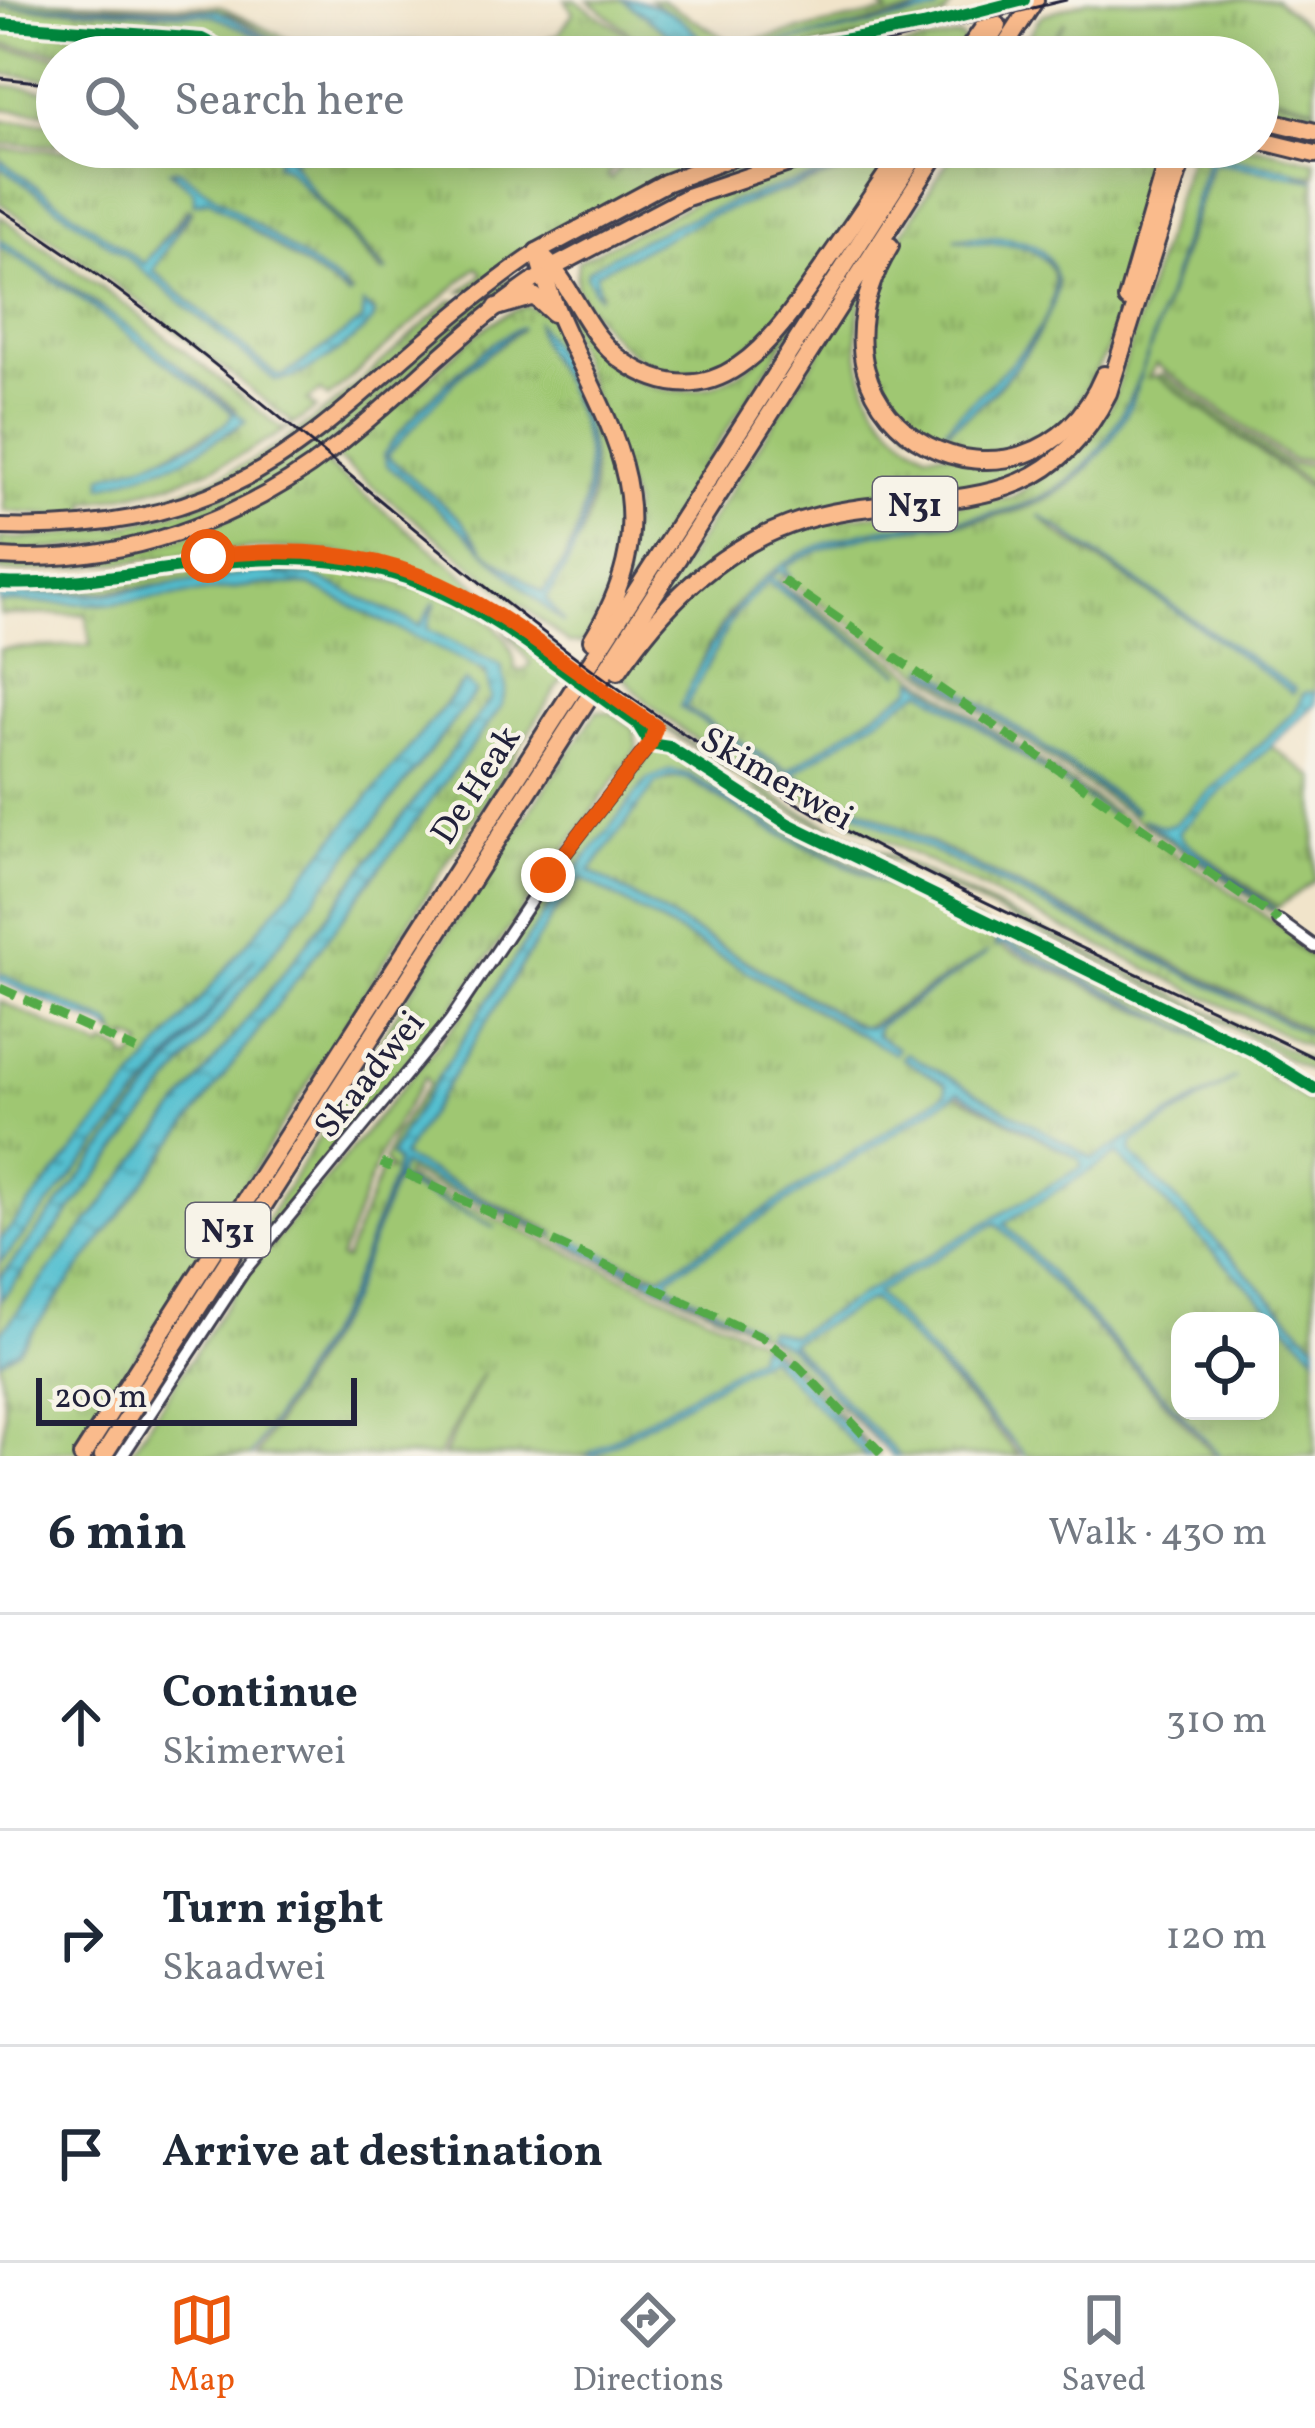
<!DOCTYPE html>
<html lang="en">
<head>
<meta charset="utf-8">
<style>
	body { margin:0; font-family:Vollkorn,serif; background:#f6f6f7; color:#1f2937 }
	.controls { position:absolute; right:36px; bottom:36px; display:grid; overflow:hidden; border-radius:24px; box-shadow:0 6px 30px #0003 }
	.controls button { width:108px; height:108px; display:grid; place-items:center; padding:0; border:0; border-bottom:3px solid #e0e1e3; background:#fff; color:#1f2937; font:60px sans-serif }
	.scale { position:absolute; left:36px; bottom:30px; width:321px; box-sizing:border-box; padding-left:12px; border:6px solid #22223b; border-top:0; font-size:33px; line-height:42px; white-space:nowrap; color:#22223b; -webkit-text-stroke:9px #f7f3e8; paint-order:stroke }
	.stop { position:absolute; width:36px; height:36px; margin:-27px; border:9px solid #ea580c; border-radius:50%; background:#fff }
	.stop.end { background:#ea580c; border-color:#fff; box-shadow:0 3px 12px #0008 }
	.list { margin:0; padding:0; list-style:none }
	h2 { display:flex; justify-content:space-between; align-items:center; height:156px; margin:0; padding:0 48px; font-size:51px }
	h2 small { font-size:39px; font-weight:400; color:#747a83 }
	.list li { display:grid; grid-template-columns:78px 1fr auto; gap:36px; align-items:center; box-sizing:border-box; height:216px; padding:0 48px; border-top:3px solid #e0e1e3 }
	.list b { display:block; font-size:45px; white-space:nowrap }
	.list p { margin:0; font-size:39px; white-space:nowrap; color:#747a83 }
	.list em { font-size:39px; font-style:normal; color:#747a83 }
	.icon { flex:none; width:66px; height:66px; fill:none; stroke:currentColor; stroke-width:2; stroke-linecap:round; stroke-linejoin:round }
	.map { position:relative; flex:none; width:1315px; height:1456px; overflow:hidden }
	.search { position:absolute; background:#fff; box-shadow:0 6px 30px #0003; left:36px; right:36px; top:36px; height:132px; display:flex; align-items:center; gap:30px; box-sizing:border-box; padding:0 42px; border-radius:66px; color:#747a83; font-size:45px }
	.sheet { height:804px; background:#fff }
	nav { display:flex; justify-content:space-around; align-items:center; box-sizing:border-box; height:168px; border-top:3px solid #e0e1e3; background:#fff; font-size:33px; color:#747a83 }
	nav a { display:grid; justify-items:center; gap:6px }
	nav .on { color:#ea580c }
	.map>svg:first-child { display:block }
</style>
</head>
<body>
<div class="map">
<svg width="1315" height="1456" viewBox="0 0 1315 1456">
	<defs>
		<pattern id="grass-tufts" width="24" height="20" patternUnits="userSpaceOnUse" patternTransform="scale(3)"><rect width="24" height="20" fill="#9fc772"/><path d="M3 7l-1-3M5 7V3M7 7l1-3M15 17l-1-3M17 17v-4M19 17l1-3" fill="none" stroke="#81a15f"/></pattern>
		<pattern id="water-ripples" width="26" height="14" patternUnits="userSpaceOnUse" patternTransform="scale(3)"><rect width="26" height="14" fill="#55c0d0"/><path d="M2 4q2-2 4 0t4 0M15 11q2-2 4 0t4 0" fill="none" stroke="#469caa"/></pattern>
	</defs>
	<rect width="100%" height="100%" fill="#f7f3e8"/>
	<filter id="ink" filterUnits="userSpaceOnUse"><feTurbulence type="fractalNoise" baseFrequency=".00833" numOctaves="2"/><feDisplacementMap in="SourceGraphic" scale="24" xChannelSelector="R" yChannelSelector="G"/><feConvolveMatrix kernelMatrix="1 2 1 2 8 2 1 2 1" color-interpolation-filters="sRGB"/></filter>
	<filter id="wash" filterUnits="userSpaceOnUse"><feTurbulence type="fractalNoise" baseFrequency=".004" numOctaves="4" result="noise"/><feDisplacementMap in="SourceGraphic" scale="48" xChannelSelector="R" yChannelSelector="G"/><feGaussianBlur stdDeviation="2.7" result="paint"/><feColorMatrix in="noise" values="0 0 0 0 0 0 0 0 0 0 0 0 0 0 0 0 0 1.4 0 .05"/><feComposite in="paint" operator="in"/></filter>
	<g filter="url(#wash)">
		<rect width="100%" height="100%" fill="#f1e4ca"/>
		<!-- grass -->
		<g fill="url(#grass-tufts)" stroke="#607456" stroke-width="3" fill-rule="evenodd">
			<path d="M0,0l220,7 70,33 243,4 26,-10 14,-21 -7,-13h9l81,54 -416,3 -38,-21 -202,-15v-14l212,8 73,33 324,1 -312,-4c-31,-4 -50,-28 -78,-33 -59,-12 -154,-3 -219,-7z"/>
			<path d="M588,0h35l79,54 91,-14 -88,10 -8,-16 -46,-34h10l73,44 154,-32 -15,-12h61v6l-106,27 108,-21 3,-12h16l-12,18c-53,12 -234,56 -279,37 -26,-11 -52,-38 -76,-55z"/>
			<polygon points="1090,0 1275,0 1315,32 1315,106 1258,91 1258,57 1042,57 1065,21 1040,57 1014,57 1042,15"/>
			<polygon points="960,23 843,51 765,57 959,21"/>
			<path d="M0,26l191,15 20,2 22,14c-79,0 -155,1 -233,-13z"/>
			<polygon points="959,36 967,42 957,57 853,57"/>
			<polygon points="0,48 59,57 57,80 0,74"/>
			<polygon points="0,85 57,91 57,114 0,109"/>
			<polygon points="1258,93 1315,108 1315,125 1258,112"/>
			<polygon points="0,121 57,123 57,145 0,144"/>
			<path d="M99,147h185l-7,18 10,4 95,103 5,-2 -85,-90 -11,-25 125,-8h212l-21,29 4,3 24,-32h103l-156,71 -108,73 -13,1 22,-18 -6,-7 -149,131 -7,-7 -14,10 9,7c-72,55 -142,80 -230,95v8h6l-6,8 -82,-8 -4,-265 74,48 159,119 -8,12 -122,60 135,-56 -2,-20 -140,-106 -96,-63v-24l130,92 153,122 10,-7 -157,-124 -136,-96v-37l129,93 146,121c22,4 90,-44 99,-66l-3,-7 -7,2 -1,11 -80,56 -7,-1 -123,-105 39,-59 -5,-3 -43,56 -144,-104v-11l134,3zM174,169l178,124 -4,3 -139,-96 -15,4 1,-13 -24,-18z"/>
			<polygon points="782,147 812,147 694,187 567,253 564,248 685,182"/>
			<path d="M874,147h26c-79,113 -195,353 -324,140l2,-26 137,-69zM854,168l-143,47 -115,58 -3,4 9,18 -13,-25 150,-69z"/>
			<path d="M957,147h195l1,29 -45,173 -40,71 -56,33h-53l-51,-25 -39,-56 -1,-71 21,-47zM955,239c185,-19 70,145 -12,193 23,-33 174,-140 86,-182 -22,-11 -50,-5 -74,-11z"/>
			<path d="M1193,147h63l59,14v15l-105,-20c-30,83 -58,230 -113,297 -89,108 -237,33 -347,137 -33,31 -51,75 -69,117l68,45 140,78 426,207v13c-149,-73 -312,-149 -465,-228 -76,-40 -176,-81 -228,-147l31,-47 74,-67 86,-39 199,-25 70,-46 30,-48z"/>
			<path d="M1212,162l103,18v279l-22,2 -137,-97 -8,14 15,-4 128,91 24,-1v24l-158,-112 158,117v199l-12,2 -7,16 -121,114 -12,3 -21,-8 135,87 -94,-66 -4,-9 90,-86 46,33v103l-44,31 -488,-335 -4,4 536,369v7l-28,-15 28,18v73l-524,-260 131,-83 190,126 -197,-136 -2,9 -125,82 -103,-63c15,-47 45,-94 82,-126l135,91 -133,-94c50,-43 114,-49 178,-55 139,-12 168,-73 211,-198 18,-55 38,-108 54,-164zM1039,515l257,175 -240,-158zM926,667l210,142 -1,3 -210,-142z"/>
			<path d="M862,224l-174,265 -75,127 20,-111 -77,-211c19,16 29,53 54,71 119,87 196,-61 252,-141z"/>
			<path d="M870,273c-26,69 -13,141 56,179l108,3 81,-89 -32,63 -62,51 -238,43 -143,108z"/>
			<path d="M511,277l5,8c-65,47 -120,105 -182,156 -95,77 -212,112 -334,109v-12c34,2 68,-4 101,-9 192,-28 268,-140 410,-252z"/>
			<path d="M463,300c-69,61 -136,127 -217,174 -44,25 -101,35 -150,44l5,-8c164,-25 231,-106 349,-209z"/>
			<path d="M526,306l21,7 9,13c54,117 102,194 27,317h-14l-232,-185 -10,7 231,186c-89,-64 -178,-105 -290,-103 -90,2 -178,25 -268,24v-9c160,13 294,-69 411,-169 34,-29 71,-74 115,-88zM537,323c34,54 70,129 51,194 -8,28 -29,56 -43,82l15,20c-60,-50 -111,-105 -172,-153l-4,-11c22,-37 97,-113 138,-126l-60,44 -75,80 3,8 71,59 23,31 59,42c45,-62 60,-132 24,-203 -10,-20 -31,-48 -30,-67z"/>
			<path d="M252,565c63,0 263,17 263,105l9,1 6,-8 -26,-34 60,47 -487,775 -68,5 -9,-5 5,-36 -5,-54 18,-11 483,-643 5,-19 -5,-22 -75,-37 10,-26 -15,23 -107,-50 -47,-4 -159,19 -108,4v-6l68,-1z"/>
			<polygon points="267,584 309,585 474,665 491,681 491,699 307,943 0,1334 0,1301 476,692 460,685 256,938 0,1240 0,1001 102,1049 106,1044 123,1051 125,1059 131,1059 143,1045 129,1037 128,1042 112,1034 111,1024 0,974 0,649 91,645 86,614 0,615 0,602 109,604"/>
			<polygon points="622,699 786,804 1315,1063 1315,1074 1230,1026 775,803"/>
			<polygon points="597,711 612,713 634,728 637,748 429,1041 232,1275 442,942"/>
			<path d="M653,750l15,1c200,141 439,214 647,343v5l-41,-26 -5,4 46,29v238l-184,-191v-10l105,-66 -143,82 -190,-100 43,25v9l-284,183 -95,-35 191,88 -89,-44v-8l284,-184 127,66 4,4 -6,8 -288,165 -22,-6 -2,4 24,14 102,108 -127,-120 -359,-164 -1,5 357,164 36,29 82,86 -120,-111 -3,11 -167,100h-147l40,-83 -45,83h-182l93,-154 46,-121 101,46 -99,-49 5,-13 155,68 -156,-76 152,-242 29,-37 270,153 46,18 -22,-14 1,-8 111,-75 -125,76 -273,-157 66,-88 26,-7 95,57 209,99 -207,-102 -95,-57 -36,6 -109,142 -138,214 -10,20 6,7 -3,14 -48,124 -95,156h-123l113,-174 218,-263 73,-113zM997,936l230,112 13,8 -246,-112zM425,1077l4,6 -36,54 -9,24 7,9 -10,1 -36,89 -5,-1 44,-115z"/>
			<polygon points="300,902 0,1278 0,1263 7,1254"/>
			<path d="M1117,1154l198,200v102h-95l-216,-232 4,-8zM1180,1321h90v90h-90z"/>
			<polygon points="996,1223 999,1225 1215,1456 1026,1456 876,1296 878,1290"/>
			<polygon points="865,1298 880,1306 1020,1456 899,1456 790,1343"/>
			<polygon points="768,1356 866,1456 593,1456 765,1356"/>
		</g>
		<!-- water -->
		<g fill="url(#water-ripples)" stroke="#3c7186" stroke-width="3">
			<path d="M623,0c32,0 69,19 83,50 47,-1 205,-25 233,-50l-2,12 -207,40 -36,1z"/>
			<polygon points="0,5 218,11 272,40 297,45 610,50 285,48 212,15"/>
			<polygon points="284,147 416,147 289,158 319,200 387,273 287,169 275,164"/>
			<path d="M1210,155l78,14 27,11 -103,-18 -82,245c-77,159 -217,85 -345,160l5,10 -11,-6 -9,7 131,96 -134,-92 -33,34 -49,92 103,63 124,-82 3,-10 198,137 -191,-126 -130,84 523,263 -426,-207 -140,-78 -69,-45c62,-138 114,-173 263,-186 48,-5 99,-14 135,-48 75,-70 96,-224 132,-318z"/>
			<path d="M0,160l144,104 46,-55 -37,62 123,104 8,1 79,-56v-16l12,10 -3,8c-17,18 -74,62 -97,58l-146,-121 -129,-93z"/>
			<path d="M851,167l-139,48 -116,58 3,25 -13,-22 3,-6c77,-50 173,-81 262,-103z"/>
			<polygon points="178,170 342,285 351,296 209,200 194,204 194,191 170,171"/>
			<path d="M955,239c188,-22 68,144 -12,193 20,-32 176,-140 86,-183 -23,-10 -52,-2 -74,-10z"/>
			<path d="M0,240l139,94 107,87 -63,39 -80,26v-10c32,-10 117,-34 130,-63l-159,-119 -74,-48z"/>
			<path d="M537,323c64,95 76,181 9,276l18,24c-62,-51 -113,-108 -176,-157l-4,-11c16,-30 106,-119 138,-128l-60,46 -75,83 74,64 23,31 59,42c48,-60 58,-135 24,-204 -10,-19 -31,-48 -30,-66z"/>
			<polygon points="1039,515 1296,689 1293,693"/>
			<polygon points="253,573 314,576 420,626 435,601 427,629 501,666 506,688 501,707 18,1350 0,1361 0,1334 307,943 491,699 486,672 309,585 267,584 109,604 0,602 0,595 107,594"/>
			<polygon points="927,666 1136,810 1134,813 925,669"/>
			<polygon points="465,681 476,692 0,1301 0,1278 255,957 0,1263 0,1240"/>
			<polygon points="1315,692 1315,704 1179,831 1183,840 1275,910 1142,819 1163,827 1175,824 1296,710 1304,693"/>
			<polygon points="671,770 690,775 779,830 987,931 777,833 689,779 673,776 656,783 590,871 857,1026 869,1028 989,952 877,1027 876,1035 898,1049 895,1054 582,878 553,915 402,1157 556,1236 402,1165 397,1178 496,1228 395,1181 349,1302 251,1456 346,1300 394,1176 397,1162 391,1155 401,1135 556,895 648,779"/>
			<polygon points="996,936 1227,1049 1242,1056 1003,944 997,947"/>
			<polygon points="0,974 111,1024 115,1032 0,981"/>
			<polygon points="906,1053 1093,1159 1236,1077 1132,1143 1131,1153 1315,1344 1315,1354 1117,1154 1004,1223 1220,1456 996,1223 876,1293 1026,1456 872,1299 790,1343 899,1456 892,1456 790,1348 765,1334 767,1329 791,1336 1082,1167 1080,1159 959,1092 669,1277 669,1285 758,1329 566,1242 568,1237 645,1274 662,1276 946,1093 946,1084 902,1058"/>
			<polygon points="760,1344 783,1361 874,1456 866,1456 768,1356 593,1456 588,1454 757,1356"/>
		</g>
	</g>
	<g filter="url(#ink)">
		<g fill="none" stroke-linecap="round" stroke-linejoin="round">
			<!-- minor casing -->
			<g stroke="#413f50" stroke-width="16">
				<g id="minor">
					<path d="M0,583c76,4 152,-12 227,-21 125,-16 234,26 330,102"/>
					<polyline points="615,708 637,723 650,744 669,747 788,824 1252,1050 1315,1089"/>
					<polyline points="1279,921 1315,947"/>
					<polyline points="122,1456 243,1272 450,1021 548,875 650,744"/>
				</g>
			</g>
			<!-- major casing -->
			<g stroke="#413f50" stroke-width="20">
				<g id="major">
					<path d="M0,527c283,9 333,-135 537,-275"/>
					<path d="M0,557c119,8 240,-35 333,-108 76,-59 138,-130 220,-181"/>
				</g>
			</g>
			<!-- highway casing -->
			<g stroke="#413f50" stroke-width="22">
				<g id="highway">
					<polyline points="963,57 1003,0"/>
					<polyline points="978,57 998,26"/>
					<polyline points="998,57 1035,0"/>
					<polyline points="1258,118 1315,132"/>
					<polyline points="1258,140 1315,154"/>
					<path d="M890,246c-113,187 142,302 214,129"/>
					<path d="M537,252c37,144 153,229 55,388"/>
					<polyline points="537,252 665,183 759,147"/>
					<path d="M538,253c36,30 45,80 85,108 97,67 156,-30 203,-98 27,-39 53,-77 79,-116"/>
					<polyline points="554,267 687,197 836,147"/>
					<polyline points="1127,299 1171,147"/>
					<polyline points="497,307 534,296 553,313"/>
					<path d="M618,671c44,-65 96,-118 171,-146 123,-45 247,13 319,-132l78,-246"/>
					<polyline points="82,1456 921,147"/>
					<polyline points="103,1456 941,147"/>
				</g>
			</g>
			<!-- minor -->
			<use href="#minor" stroke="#fff" stroke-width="10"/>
			<!-- major -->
			<use href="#major" stroke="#fabb8c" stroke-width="14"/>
			<!-- highway -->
			<use href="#highway" stroke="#fabb8c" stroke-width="16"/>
			<!-- rail -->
			<g stroke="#22223b" stroke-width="3">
				<polyline points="828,57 1066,0"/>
				<polyline points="0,78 57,84"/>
				<path d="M0,209c235,149 432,353 662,510 201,139 435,232 653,339"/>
			</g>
			<!-- minor-bridge casing -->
			<g stroke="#413f50" stroke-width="16" stroke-linecap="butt">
				<polyline id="minor-bridge" points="557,664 615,708"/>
			</g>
			<!-- minor-bridge -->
			<use href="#minor-bridge" stroke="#fff" stroke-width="10"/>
			<!-- quiet -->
			<g stroke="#53aa46" stroke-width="9" stroke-dasharray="18 9" stroke-linecap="butt">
				<polyline points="782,580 1279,921"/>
				<polyline points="0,988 136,1050"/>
				<polyline points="381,1163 391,1167"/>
				<polyline points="406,1174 761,1337 798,1366 884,1456"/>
			</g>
			<!-- cycleway casing -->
			<g stroke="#f7f3e8" stroke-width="20">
				<g id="cycleway">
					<polyline points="0,24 202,39 237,57"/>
					<polyline points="743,57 923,26 1024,0"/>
					<path d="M0,583c79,4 157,-16 236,-22 190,-16 259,63 401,162l13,21 19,3 119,77 464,226 63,39"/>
				</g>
			</g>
			<!-- cycleway -->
			<use href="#cycleway" stroke="#00873e" stroke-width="12"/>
		</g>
	</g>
	<g fill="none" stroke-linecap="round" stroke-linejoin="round" filter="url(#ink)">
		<!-- route -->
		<path stroke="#ea580c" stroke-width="15" d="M208,556c220,-24 282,57 448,171l-6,17 -102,131"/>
	</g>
	<g text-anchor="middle" stroke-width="9" stroke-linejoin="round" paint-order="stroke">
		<!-- shield labels -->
		<g fill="#f7f3e8" stroke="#62616f" stroke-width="3">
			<rect x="873" y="477" width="84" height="54" rx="9"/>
			<rect x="186" y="1203" width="84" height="54" rx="9"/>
		</g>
		<g font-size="33" font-weight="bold" fill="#22223b">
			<text x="915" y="516">N31</text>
			<text x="228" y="1242">N31</text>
		</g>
		<!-- street labels -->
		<g font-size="36" fill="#22223b" stroke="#f7f3e8">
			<text transform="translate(778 777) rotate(30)" y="13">Skimerwei</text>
			<text transform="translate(474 784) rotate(-57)" y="13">De Heak</text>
			<text transform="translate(368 1073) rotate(-51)" y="13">Skaadwei</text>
		</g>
	</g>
</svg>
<div class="controls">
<button><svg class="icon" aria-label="locate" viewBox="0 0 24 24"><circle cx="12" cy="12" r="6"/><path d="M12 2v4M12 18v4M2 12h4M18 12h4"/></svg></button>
</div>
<div class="scale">200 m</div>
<div class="stop" style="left:208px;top:556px"></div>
<div class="stop end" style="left:548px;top:875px"></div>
<div class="search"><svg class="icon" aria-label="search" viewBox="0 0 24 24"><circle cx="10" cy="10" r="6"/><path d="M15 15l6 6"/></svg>Search here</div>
</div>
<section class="sheet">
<h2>6 min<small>Walk · 430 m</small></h2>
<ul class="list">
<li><svg class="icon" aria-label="ahead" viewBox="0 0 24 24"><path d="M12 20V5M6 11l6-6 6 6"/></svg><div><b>Continue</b><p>Skimerwei</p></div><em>310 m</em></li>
<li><svg class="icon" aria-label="right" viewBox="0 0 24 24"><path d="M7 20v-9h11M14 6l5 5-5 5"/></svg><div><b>Turn right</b><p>Skaadwei</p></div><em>120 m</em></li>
<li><svg class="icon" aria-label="arrive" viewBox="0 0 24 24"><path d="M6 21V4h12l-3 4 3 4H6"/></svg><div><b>Arrive at destination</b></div></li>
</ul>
</section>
<nav>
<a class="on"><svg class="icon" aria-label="map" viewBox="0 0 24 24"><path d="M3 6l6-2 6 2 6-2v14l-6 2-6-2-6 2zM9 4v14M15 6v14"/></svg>Map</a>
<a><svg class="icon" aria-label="directions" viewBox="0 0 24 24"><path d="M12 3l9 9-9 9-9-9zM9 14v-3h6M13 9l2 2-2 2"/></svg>Directions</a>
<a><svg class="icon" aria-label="saved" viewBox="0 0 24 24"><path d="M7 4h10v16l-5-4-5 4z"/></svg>Saved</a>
</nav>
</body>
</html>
